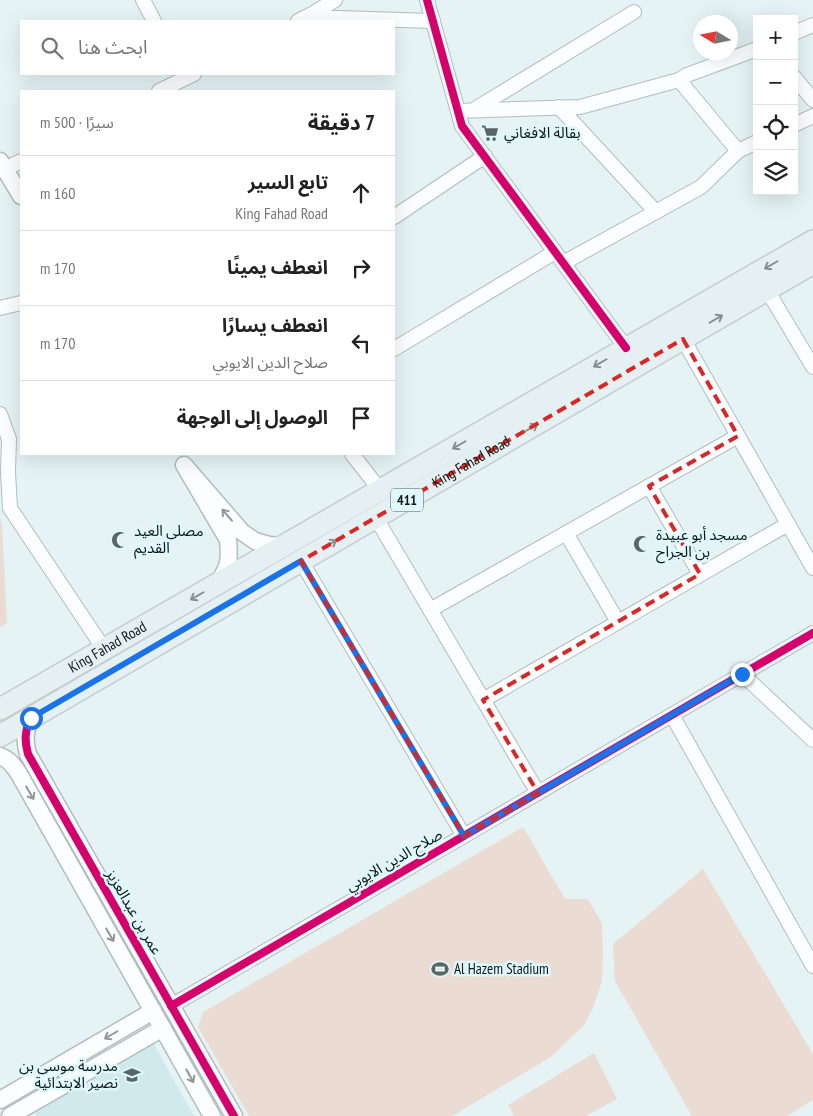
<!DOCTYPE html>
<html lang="ar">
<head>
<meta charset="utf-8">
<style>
	body { margin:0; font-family:"PT Sans Narrow","Noto Sans Arabic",sans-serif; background:#f2f2f2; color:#222; direction:rtl }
	.controls { position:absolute; right:15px; top:15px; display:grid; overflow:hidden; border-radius:0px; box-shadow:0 5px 20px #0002 }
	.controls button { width:45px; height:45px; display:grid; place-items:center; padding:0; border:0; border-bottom:1px solid #e0e0e0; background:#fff; color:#222; font:25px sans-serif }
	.compass { position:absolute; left:693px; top:15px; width:45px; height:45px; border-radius:50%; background:#fff; box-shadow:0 5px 20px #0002; rotate:280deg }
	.stop { position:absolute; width:15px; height:15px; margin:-11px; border:4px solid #1a73e8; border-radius:50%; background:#fff }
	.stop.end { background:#1a73e8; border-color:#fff; box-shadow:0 1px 5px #0008 }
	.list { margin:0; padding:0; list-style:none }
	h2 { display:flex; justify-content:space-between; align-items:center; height:65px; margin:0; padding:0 20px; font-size:21px }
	h2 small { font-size:16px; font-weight:400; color:#767676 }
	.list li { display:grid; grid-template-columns:32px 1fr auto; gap:15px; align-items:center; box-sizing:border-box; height:75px; padding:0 20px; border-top:1px solid #e0e0e0 }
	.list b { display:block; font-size:19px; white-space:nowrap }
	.list p { margin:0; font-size:16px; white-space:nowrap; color:#767676 }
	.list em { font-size:16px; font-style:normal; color:#767676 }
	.icon { flex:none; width:28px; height:28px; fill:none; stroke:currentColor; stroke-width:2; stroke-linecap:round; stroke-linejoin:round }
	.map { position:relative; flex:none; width:813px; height:1116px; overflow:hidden; direction:ltr }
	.search { position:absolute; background:#fff; box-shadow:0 5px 20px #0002; left:20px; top:20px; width:375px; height:55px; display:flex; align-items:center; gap:12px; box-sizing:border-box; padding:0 18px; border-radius:0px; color:#767676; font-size:19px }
	.panel { position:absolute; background:#fff; box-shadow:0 5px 20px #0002; left:20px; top:90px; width:375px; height:365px; border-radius:0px; direction:rtl }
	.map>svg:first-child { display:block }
</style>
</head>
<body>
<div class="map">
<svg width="813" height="1116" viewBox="0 0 813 1116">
	<rect width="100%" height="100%" fill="#e5f3f5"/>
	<!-- built -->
	<polygon fill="#d0e9ed" points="152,1041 194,1116 37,1116 33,1109"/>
	<!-- green -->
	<g fill="#ebdcd3">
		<polygon points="0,518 2,525 7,623 0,627"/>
		<polygon points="523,827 565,899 588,899 602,924 603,957 602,981 593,1008 584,1025 551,1057 452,1116 249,1116 198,1027 203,1012"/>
		<polygon points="703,869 813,1054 813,1100 787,1116 692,1116 615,981 613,944"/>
		<polygon points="594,1053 617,1099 586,1116 514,1116 508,1105"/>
	</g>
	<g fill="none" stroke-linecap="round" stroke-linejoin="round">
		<!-- minor casing -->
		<g stroke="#b2bdbf" stroke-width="16">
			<g id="minor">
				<polyline points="143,0 154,21"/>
				<polyline points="427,0 462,126 626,348"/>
				<polyline points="307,17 335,0"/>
				<polyline points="298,21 306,17 433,21"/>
				<polyline points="794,33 813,25"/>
				<polyline points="794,77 813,100"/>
				<polyline points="679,80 738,151"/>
				<polyline points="159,91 194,74"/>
				<polyline points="559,107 656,212"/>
				<polyline points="475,109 634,12"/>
				<polyline points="458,111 580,107 679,80 687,75 757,49"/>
				<polyline points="794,125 813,116"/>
				<polyline points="5,169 21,161"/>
				<polyline points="394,217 485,156"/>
				<polyline points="563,263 701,187 738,151 757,142"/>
				<polyline points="767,290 813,367"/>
				<polyline points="0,308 21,303"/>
				<polyline points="683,339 813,568"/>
				<polyline points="394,349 555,252"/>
				<polyline points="0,414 9,439 8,472 10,508 104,649"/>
				<polyline points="352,454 380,490"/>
				<polyline points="649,486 700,574"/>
				<polyline points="376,518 538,793"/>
				<polyline points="566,533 618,622"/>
				<polyline points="301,561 464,836"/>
				<polyline points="430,610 738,436"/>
				<polyline points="742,674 813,740"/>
				<polyline points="483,700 788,524"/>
				<polyline points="672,715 813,966"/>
				<polyline points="171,1006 813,633"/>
			</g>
		</g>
		<!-- tertiary casing -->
		<g stroke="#b2bdbf" stroke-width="19">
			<g id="tertiary">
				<polyline points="0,161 21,196"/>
				<path d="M218,583c11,-17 12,-22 10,-43l-44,-75 58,67 13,9 14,4 13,1"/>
				<path d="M31,718c-6,12 -7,22 -3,36l206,362"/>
				<path d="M0,756c9,3 14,10 19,18l193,342"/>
				<polyline points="0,1100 153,1011"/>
				<polyline points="10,1116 163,1028"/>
			</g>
		</g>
		<!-- primary casing -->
		<g stroke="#c5cdcd" stroke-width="24">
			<g id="primary">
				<path id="s1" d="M0,709l813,-468"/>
				<path id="s2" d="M0,736l813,-473"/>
			</g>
		</g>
		<!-- minor -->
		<use href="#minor" stroke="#fbfdfe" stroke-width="14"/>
		<!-- tertiary -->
		<use href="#tertiary" stroke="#fbfdfe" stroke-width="16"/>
		<!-- primary -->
		<use href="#primary" stroke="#e5f0f2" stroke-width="21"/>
		<!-- cycleway casing -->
		<g stroke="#def8fc" stroke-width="11">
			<g id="cycleway">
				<polyline points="427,0 462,126 626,348"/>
				<path d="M31,718c-6,12 -7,22 -3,36l206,362"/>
				<polyline points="171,1006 813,633"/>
			</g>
		</g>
		<!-- cycleway -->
		<use href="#cycleway" stroke="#d6006c" stroke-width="8"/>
	</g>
	<!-- one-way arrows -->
	<defs><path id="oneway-shaft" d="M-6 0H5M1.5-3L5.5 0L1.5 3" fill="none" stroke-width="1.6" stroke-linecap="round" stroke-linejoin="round" transform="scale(1.25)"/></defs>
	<g stroke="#858f90">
		<use href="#oneway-shaft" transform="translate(771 265) rotate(150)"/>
		<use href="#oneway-shaft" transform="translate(716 319) rotate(-30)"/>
		<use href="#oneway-shaft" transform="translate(600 363) rotate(150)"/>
		<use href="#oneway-shaft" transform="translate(531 428) rotate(-30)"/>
		<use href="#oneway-shaft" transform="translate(459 445) rotate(150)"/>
		<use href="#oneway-shaft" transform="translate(330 544) rotate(-30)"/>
		<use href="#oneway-shaft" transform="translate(197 596) rotate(150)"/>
	</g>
	<g stroke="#919697">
		<use href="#oneway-shaft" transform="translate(227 515) rotate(-131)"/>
		<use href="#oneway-shaft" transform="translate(30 793) rotate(60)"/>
		<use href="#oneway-shaft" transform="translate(110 935) rotate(60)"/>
		<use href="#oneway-shaft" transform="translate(111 1035) rotate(150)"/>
		<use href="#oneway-shaft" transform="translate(190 1076) rotate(61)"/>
	</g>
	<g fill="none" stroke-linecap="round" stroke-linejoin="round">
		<!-- route -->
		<polyline stroke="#1a73e8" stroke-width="6" points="31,718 301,561 464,836 742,674"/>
	</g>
	<!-- marked area -->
	<path fill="none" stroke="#d62828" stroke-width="4" stroke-dasharray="10 6" stroke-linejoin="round" d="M683,339l55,97 -89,50 51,88 -217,126 55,93 -74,43 -163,-275z"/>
	<!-- icons -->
	<defs>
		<g id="supermarket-bare" transform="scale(1.35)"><path d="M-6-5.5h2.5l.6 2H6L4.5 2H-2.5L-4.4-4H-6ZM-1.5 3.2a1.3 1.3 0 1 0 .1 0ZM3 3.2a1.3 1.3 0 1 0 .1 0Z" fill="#5a6566" stroke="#def8fc" stroke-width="2.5" paint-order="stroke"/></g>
		<g id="mosque-bare" transform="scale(1.35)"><path d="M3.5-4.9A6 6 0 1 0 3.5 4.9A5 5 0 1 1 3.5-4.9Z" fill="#5a6566" stroke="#def8fc" stroke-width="2.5" paint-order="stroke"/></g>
		<g id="stadium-bare" transform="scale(1.35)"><path d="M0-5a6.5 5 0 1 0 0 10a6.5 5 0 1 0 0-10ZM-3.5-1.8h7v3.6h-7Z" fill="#5a6566" stroke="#def8fc" stroke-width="2.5" paint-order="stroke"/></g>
		<g id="school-bare" transform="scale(1.35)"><path d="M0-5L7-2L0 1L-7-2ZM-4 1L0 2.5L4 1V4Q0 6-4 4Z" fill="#5a6566" stroke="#def8fc" stroke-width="2.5" paint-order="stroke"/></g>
	</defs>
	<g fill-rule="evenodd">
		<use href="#supermarket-bare" x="490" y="133"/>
		<use href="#mosque-bare" x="120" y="540"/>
		<use href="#mosque-bare" x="642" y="544"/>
		<use href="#stadium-bare" x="440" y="969"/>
		<use href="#school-bare" x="132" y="1075"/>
	</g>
	<g text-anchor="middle" stroke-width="5" stroke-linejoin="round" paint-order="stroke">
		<!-- shield labels -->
		<rect fill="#def8fc" stroke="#4d5b5d" stroke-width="1" x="391" y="488.5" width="32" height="23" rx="4"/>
		<g font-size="14" font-weight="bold" fill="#0f1819">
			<text x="407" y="505">411</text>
		</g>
		<!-- poi labels -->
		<g font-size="15" fill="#0f1819" stroke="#def8fc" text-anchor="start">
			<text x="504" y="138">بقالة الافغاني</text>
			<text x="134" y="536">مصلى العيد<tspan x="134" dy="17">القديم</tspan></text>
			<text x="656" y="540">مسجد أبو عبيدة<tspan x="656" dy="17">بن الجراح</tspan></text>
			<text x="454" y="974">Al Hazem Stadium</text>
			<text x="118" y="1071" text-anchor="end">مدرسة موسى بن<tspan x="118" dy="17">نصير الابتدائية</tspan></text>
		</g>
		<!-- street labels -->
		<g font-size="15" fill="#0f1819" stroke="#def8fc">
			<text dy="5" stroke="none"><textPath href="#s2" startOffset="545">King Fahad Road</textPath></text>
			<text dy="5" stroke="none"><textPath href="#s1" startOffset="124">King Fahad Road</textPath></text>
			<text transform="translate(394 860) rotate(-30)" y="5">صلاح الدين الايوبي</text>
			<text transform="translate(134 912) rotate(60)" y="5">عمر بن عبدالعزيز</text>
		</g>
	</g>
</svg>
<div class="controls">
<button>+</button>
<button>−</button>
<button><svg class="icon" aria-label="locate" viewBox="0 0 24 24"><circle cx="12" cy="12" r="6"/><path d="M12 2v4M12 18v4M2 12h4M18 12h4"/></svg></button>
<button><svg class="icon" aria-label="layers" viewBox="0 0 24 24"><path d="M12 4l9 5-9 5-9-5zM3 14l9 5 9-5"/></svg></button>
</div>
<svg class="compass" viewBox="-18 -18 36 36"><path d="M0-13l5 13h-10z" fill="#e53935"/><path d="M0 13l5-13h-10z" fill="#767676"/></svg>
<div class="stop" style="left:31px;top:718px"></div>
<div class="stop end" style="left:742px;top:674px"></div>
<div class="search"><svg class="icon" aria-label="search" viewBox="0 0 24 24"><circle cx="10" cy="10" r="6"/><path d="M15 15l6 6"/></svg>ابحث هنا</div>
<section class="panel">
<h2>7 دقيقة<small>سيرًا · 500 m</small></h2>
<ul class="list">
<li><svg class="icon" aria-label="ahead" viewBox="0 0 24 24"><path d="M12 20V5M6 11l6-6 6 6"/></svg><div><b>تابع السير</b><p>King Fahad Road</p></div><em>160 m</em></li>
<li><svg class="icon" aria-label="right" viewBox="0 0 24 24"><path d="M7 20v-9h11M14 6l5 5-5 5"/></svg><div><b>انعطف يمينًا</b></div><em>170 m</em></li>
<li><svg class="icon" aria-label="left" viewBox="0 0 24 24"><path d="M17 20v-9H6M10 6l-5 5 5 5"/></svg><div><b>انعطف يسارًا</b><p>صلاح الدين الايوبي</p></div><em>170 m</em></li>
<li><svg class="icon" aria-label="arrive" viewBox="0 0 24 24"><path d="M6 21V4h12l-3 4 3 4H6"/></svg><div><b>الوصول إلى الوجهة</b></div></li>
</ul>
</section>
</div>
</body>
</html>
